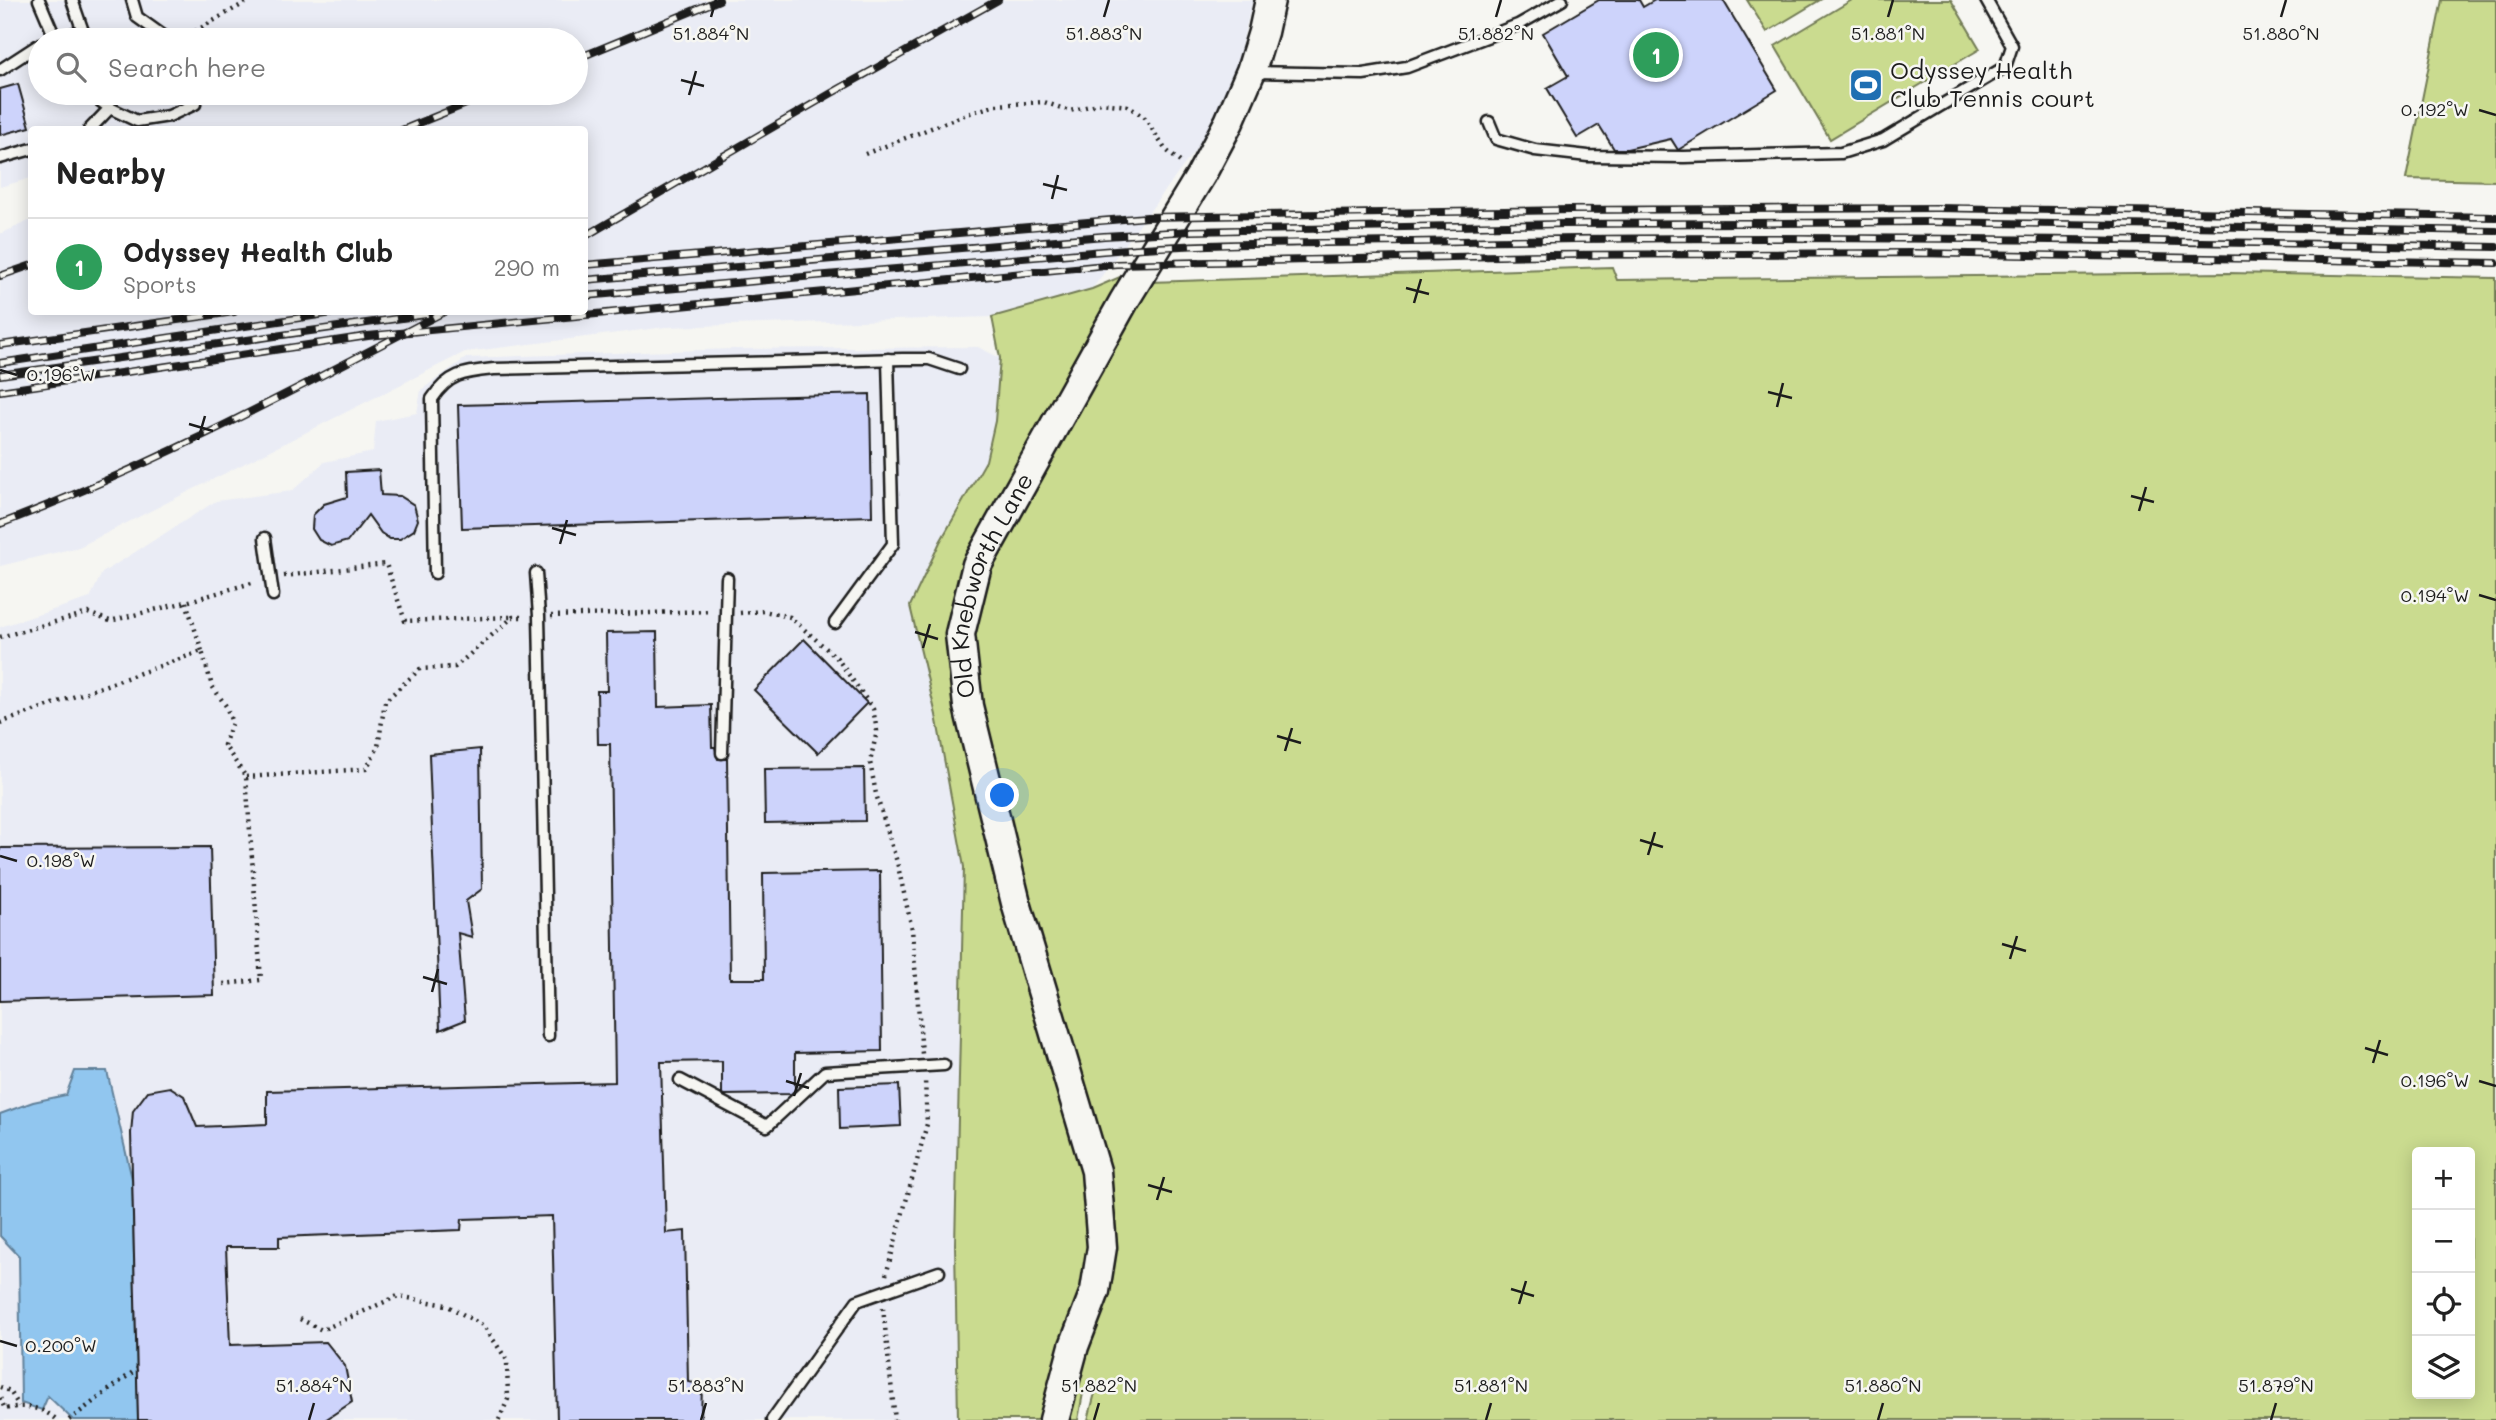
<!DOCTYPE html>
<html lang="en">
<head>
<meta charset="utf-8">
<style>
	body { margin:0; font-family:Mali,sans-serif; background:#f6f6f6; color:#222 }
	.controls { position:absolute; right:21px; bottom:21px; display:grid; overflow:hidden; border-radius:7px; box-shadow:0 4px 18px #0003 }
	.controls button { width:63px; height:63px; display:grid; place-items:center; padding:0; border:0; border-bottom:2px solid #e0e0e0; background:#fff; color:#222; font:35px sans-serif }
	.you { position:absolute; left:1003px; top:796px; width:24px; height:24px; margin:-18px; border:5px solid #fff; border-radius:50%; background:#1a73e8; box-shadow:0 0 0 10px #1a73e833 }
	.badge { display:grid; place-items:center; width:46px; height:46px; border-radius:50%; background:#111827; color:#fff; font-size:23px; font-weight:700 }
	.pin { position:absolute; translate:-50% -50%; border:4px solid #fff; box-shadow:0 2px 7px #0006 }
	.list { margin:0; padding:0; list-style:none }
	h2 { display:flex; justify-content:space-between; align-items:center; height:91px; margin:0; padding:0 28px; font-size:30px }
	h2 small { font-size:23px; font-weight:400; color:#767676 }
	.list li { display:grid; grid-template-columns:46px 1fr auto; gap:21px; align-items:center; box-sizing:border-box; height:98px; padding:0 28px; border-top:2px solid #e0e0e0 }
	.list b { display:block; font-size:26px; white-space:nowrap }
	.list p { margin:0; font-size:23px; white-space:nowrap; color:#767676 }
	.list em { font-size:23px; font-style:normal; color:#767676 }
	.icon { flex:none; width:38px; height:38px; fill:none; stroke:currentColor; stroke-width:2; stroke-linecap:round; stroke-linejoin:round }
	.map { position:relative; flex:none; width:2496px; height:1420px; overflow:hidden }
	.search { position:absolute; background:#fff; box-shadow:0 4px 18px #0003; left:28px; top:28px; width:560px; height:77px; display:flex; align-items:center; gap:18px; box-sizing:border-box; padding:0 24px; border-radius:38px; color:#767676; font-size:26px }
	.panel { position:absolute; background:#fff; box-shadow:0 4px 18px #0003; left:28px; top:126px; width:560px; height:189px; border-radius:7px }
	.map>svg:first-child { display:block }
</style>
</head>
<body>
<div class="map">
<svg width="2496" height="1420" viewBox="0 0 2496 1420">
	<rect width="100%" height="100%" fill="#f6f6f2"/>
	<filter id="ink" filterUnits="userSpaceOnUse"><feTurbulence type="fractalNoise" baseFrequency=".0143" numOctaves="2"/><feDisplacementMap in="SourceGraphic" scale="14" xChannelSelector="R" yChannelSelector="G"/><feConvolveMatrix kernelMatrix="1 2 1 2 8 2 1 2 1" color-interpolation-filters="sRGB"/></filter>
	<g filter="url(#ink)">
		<!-- built -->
		<g fill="#eaecf5" fill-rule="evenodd">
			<path d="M0,0h1253l-28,110 -133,179 -100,28 -326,10 -201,25 -386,195 -79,19v-332l31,-14 1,92h552v-182h-552l-1,48 -31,9zM40,40h536v53h-536z"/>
			<polygon points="978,347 1000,358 995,421 986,461 940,542 910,606 936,715 964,867 955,1244 958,1420 0,1420 0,627 90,598 102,573 216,501 292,491 324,462 373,452 376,421 417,413 421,390 466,358 732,349"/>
		</g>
		<!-- green -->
		<g fill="#cadb8f" stroke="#737c56" stroke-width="2" fill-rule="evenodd">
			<polygon points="1747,0 1820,0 1767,32"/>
			<polygon points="1852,0 1951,0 1980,49 1830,139 1775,46"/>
			<polygon points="2442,0 2496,0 2496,181 2406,179"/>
			<path d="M1612,267l5,13 611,-7 268,5v1142h-1408l8,-31 -13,4 -5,27h-11l44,-167 -136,-555 -5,-65 16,-65 164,-286zM2417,1152h53v242h-53z"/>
			<polygon points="1127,274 950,625 1085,1172 1091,1234 1084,1284 1042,1420 958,1420 955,1244 964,867 936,715 910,606 940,542 986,461 995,421 1000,358 992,317 1092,289"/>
		</g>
		<!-- water -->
		<polygon fill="#91c6ef" stroke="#62829b" stroke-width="2" points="75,1071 107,1071 132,1179 138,1420 73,1420 48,1396 42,1410 21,1403 19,1256 0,1236 0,1114 33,1102 66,1095"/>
		<!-- building -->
		<g fill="#cdd3fb" stroke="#1c1c1c" stroke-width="2">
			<polygon points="1599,0 1639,0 1643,7 1655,0 1723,0 1777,90 1678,150 1671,139 1627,149 1614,149 1599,125 1577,138 1547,88 1568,76 1543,33"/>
			<polygon points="18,84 30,127 0,135 0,89"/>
			<polygon points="870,394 872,516 462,528 458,405"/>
			<polygon points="379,470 381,495 400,496 414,505 418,520 414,530 400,539 390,539 381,533 368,515 348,541 331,546 319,540 312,529 313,515 324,504 347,497 346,472"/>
			<polygon points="657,632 658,707 711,705 712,747 715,747 718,759 727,759 730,979 764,979 763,873 880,871 882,1051 795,1053 795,1090 791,1094 724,1095 722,1094 722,1061 661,1062 666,1233 685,1231 688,1382 702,1384 701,1420 557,1420 552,1216 462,1219 461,1230 279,1237 279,1247 226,1247 230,1345 326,1342 345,1366 352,1402 325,1420 138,1420 131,1133 133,1111 148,1091 170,1087 184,1096 197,1127 267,1124 267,1091 615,1082 610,744 598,744 597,691 607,691 606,633"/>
			<polygon points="804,639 867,703 818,753 754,690"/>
			<polygon points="480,749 482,889 466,901 472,937 458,933 465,1020 440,1030 429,754"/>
			<polygon points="864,768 865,821 765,823 764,769"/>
			<polygon points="210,847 214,995 0,1001 0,848"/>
			<polygon points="899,1085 901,1126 840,1129 839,1087"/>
		</g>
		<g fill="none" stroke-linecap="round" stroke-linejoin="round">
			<!-- lane casing -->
			<g stroke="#1c1c1c" stroke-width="15">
				<g id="lane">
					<polyline points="39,0 56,40"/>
					<polyline points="72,0 86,40"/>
					<polyline points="132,0 137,17 169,40"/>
					<polyline points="52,40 83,31"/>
					<polyline points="0,70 40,44"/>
					<polyline points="1255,72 1363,74 1407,67 1518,25 1562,0"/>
					<polyline points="104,93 110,108 137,121 169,116 195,104 196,93"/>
					<polyline points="1489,122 1496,139 1535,150 1588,156 1684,157 1841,153 1883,140 2005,67 2012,46 1986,0"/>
					<polyline points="89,130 110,108 89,93"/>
					<polyline points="0,158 32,149"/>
					<polyline points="265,538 273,595"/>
					<path d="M435,573l-3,-174c17,-26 33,-27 62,-30l409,-10h26l30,10"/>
					<polyline points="536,573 539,616 548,1036"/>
					<polyline points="835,623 893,544 888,359"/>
					<polyline points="722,753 727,578"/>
					<polyline points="680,1080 767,1126 825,1072 944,1065"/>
					<polyline points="772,1420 857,1301 939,1272"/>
				</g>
			</g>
			<!-- secondary casing -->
			<g stroke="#1c1c1c" stroke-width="33">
				<g id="secondary">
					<path id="s1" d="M1054,1420l20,-74 21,-55 7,-44 -6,-76 -80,-268 -48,-197 -8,-72 17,-69 147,-264 77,-126 28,-53 22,-51 12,-39 7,-32"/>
				</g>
			</g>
			<!-- path -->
			<g stroke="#1c1c1c" stroke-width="4.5" stroke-dasharray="2 5" stroke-linecap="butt">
				<polyline points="183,38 250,0"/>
				<polyline points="865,154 967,114 996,105 1044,102 1070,111 1101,103 1128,106 1145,118 1165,149 1180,162"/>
				<polyline points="284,576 386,564 405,621 511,617"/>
				<polyline points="186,602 202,651"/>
				<polyline points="740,613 764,611 790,617 837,658 873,709 877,731 870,762 876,794 897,862 912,929 922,1054"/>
				<polyline points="551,616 711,611"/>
				<polyline points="0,637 88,613 110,621 186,602 255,582"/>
				<polyline points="0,723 202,651 212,686 226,706 232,723 224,745 246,777 261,980 223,984"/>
				<polyline points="246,777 366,769 378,747 385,701 420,669 455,667 513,617 525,617"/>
				<polyline points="886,1275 927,1124 925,1080"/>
				<polyline points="883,1308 895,1420"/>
				<polyline points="300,1319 322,1330 398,1296 446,1305 484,1326 507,1360 508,1399 499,1420"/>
				<polyline points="0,1387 10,1391 19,1406"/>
				<path d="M0,1398l5,11c19,-5 37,-2 52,11"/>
				<polyline points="69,1420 137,1369"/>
			</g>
			<!-- lane -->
			<use href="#lane" stroke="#f6f6f2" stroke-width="10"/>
			<!-- secondary -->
			<use href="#secondary" stroke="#f6f6f2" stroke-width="28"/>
			<!-- rail casing -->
			<g stroke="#1c1c1c" stroke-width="8">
				<g id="rail">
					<polyline points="576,59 719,0"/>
					<polyline points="402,130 493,93"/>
					<polyline points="584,237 830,94 998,0"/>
					<polyline points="584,265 1147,217 1570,210 1937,208 2496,217"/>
					<polyline points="0,276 32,265"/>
					<polyline points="584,280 1104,236 1191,231 1564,224 1931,222 2496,231"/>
					<path d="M584,296l519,-45c119,-10 239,-7 357,-10 346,-7 691,0 1036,6"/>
					<polyline points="0,345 234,312"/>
					<polyline points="0,363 339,312"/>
					<polyline points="0,375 430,314"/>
					<polyline points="0,391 368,336 1116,264 1545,255 1913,253 2496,263"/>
					<path d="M0,524c154,-58 299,-137 444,-212"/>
				</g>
			</g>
			<!-- rail -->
			<use href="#rail" stroke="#f6f6f2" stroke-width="5" stroke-dasharray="16" stroke-linecap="butt"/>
		</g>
	</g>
	<!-- ticks -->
	<path fill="none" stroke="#1c1c1c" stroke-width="2.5" d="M711,17l5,-17M1104,17l5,-17M1496,17l5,-17M1888,17l5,-17M2281,17l5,-17M681,80l23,6M689,95l7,-24M2479,110l17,5M1043,184l24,6M1052,199l6,-24M1406,288l23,6M1414,303l7,-24M0,370l17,5M1768,392l24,6M1777,407l6,-24M189,424l24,7M198,440l7,-24M2131,496l23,6M2139,511l7,-24M552,528l24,7M560,544l7,-24M2479,595l17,5M915,632l23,7M923,648l7,-24M1277,736l24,7M1285,751l7,-23M1640,840l23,7M1648,855l7,-23M0,856l17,5M2002,944l24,7M2010,959l7,-23M423,977l24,7M432,992l6,-23M2365,1048l23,7M2373,1063l7,-23M786,1081l23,7M2479,1081l17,5M794,1096l7,-23M1148,1185l24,7M1157,1200l7,-23M1511,1289l23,7M1519,1304l7,-23M0,1341l17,5M309,1420l5,-17M701,1420l5,-17M1094,1420l5,-17M1486,1420l5,-17M1878,1420l5,-17M2271,1420l5,-17"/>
	<!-- icons -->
	<defs>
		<g id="stadium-square" transform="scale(1.75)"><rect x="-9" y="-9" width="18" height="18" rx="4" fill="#1f6fb2" stroke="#f6f6f2"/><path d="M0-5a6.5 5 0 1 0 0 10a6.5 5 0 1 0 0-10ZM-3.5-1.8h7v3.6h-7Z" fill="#fff"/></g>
	</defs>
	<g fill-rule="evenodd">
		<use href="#stadium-square" x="1866" y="85"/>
	</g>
	<g text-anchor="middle" stroke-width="5" stroke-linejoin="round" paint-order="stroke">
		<!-- poi labels -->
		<g font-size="24" fill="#1c1c1c" stroke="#f6f6f2" text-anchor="start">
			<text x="1890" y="79">Odyssey Health<tspan x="1890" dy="28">Club Tennis court</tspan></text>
		</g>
		<!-- street labels -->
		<g font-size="24" fill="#1c1c1c" stroke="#f6f6f2">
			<text dy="8" stroke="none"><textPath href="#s1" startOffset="866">Old Knebworth Lane</textPath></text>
		</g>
	</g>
	<g font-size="18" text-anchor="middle" fill="#1c1c1c" stroke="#f6f6f2" stroke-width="5" stroke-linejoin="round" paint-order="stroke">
		<text x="711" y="40">51.884°N</text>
		<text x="1104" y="40">51.883°N</text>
		<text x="1496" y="40">51.882°N</text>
		<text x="1888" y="40">51.881°N</text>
		<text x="2281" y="40">51.880°N</text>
		<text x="2435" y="116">0.192°W</text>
		<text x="61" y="381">0.196°W</text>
		<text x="2435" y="602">0.194°W</text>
		<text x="61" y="867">0.198°W</text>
		<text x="2435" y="1087">0.196°W</text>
		<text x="61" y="1352">0.200°W</text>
		<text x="314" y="1392">51.884°N</text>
		<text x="706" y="1392">51.883°N</text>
		<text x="1099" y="1392">51.882°N</text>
		<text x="1491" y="1392">51.881°N</text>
		<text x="1883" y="1392">51.880°N</text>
		<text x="2276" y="1392">51.879°N</text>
	</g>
</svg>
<div class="controls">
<button>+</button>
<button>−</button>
<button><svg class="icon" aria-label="locate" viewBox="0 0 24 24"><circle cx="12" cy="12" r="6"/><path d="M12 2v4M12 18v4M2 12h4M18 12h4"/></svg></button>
<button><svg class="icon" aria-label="layers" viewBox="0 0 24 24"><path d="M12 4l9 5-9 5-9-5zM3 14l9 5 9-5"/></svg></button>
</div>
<div class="you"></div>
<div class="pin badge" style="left:1656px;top:55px;background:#2e9e5b">1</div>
<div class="search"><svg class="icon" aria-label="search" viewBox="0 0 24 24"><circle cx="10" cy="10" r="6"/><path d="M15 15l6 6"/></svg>Search here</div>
<section class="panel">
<h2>Nearby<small></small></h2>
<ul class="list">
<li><span class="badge" style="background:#2e9e5b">1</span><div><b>Odyssey Health Club</b><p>Sports</p></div><em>290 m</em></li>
</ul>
</section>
</div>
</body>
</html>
